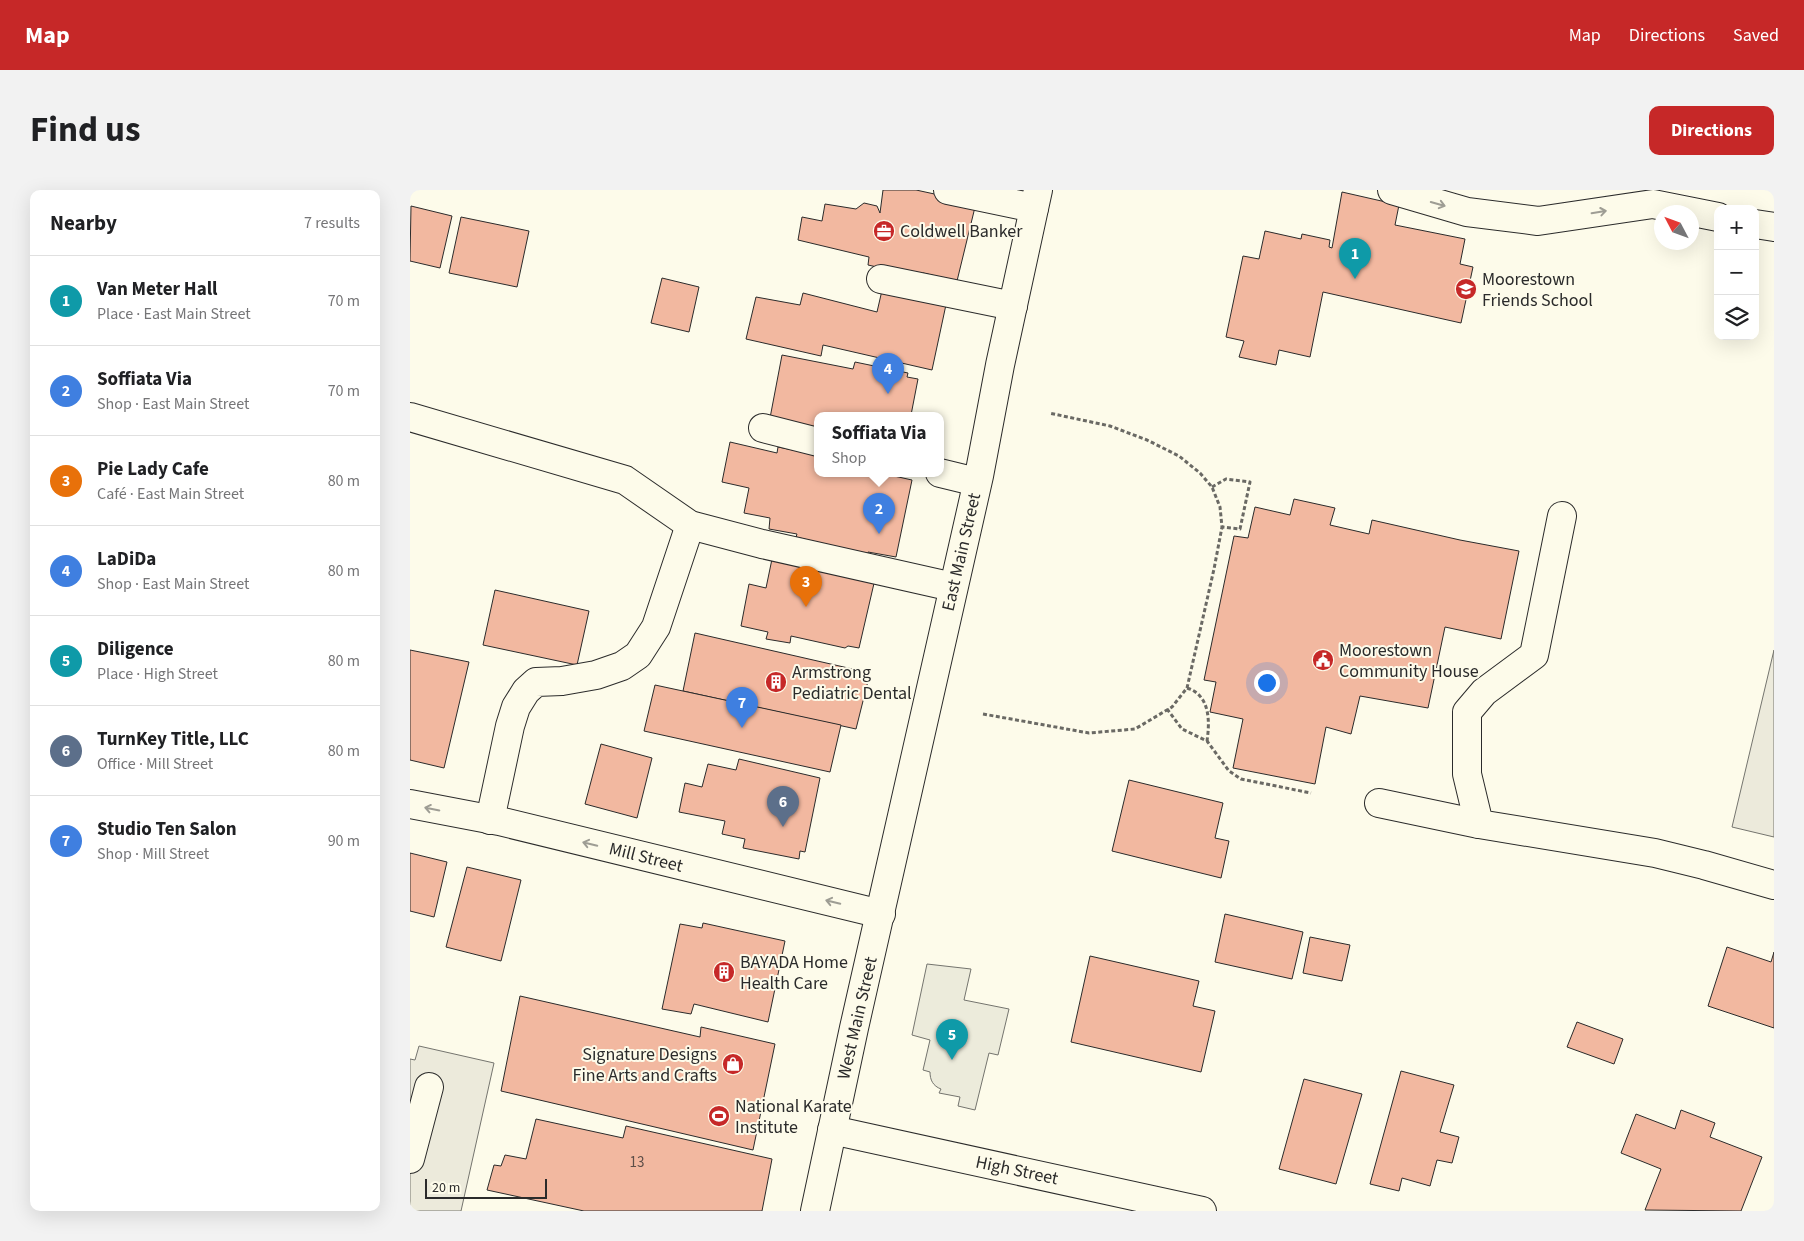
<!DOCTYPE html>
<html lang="en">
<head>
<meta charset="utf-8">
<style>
	body { margin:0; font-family:"Source Sans 3",sans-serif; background:#f2f2f2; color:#202124 }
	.controls { position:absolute; right:15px; top:15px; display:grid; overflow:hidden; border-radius:10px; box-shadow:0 5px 20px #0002 }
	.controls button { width:45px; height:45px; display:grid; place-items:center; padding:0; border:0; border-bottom:1px solid #e0e0e0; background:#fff; color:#202124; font:25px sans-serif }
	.compass { position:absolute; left:1244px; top:15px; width:45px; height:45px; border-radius:50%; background:#fff; box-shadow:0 5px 20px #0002; rotate:311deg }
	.scale { position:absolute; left:15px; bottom:12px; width:122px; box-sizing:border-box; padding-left:5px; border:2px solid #2b2b2b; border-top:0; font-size:14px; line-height:18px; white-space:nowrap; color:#2b2b2b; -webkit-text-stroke:4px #fdfbea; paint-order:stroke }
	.you { position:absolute; left:856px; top:492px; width:18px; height:18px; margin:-12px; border:4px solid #fff; border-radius:50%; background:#1a73e8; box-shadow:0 0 0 8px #1a73e833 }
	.badge { display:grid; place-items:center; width:32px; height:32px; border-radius:50%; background:#c62828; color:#fff; font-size:16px; font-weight:700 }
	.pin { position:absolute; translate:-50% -41px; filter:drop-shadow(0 1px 2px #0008) }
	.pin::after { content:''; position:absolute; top:26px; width:18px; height:15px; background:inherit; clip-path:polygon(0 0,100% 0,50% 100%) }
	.popup { position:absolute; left:404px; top:222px; width:130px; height:65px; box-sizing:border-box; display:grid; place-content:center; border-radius:10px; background:#fff; filter:drop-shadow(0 1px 4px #0005); font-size:16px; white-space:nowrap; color:#757577 }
	.popup b { font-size:19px; color:#202124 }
	.popup::after { content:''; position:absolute; left:50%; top:100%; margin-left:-10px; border:10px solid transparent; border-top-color:#fff }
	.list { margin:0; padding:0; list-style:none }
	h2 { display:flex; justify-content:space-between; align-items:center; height:65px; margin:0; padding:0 20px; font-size:21px }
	h2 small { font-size:16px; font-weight:400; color:#757577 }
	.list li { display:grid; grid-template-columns:32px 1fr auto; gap:15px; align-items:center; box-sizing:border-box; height:90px; padding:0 20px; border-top:1px solid #e0e0e0 }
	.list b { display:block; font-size:19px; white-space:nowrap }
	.list p { margin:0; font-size:16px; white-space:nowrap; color:#757577 }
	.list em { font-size:16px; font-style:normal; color:#757577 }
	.icon { flex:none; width:28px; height:28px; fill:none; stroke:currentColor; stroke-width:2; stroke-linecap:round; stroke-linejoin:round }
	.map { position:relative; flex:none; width:1364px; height:1021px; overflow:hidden; border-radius:10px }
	header { display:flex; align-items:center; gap:30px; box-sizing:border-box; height:70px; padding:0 25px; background:#c62828; color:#fff }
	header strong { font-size:24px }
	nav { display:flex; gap:28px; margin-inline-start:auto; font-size:18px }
	.intro { display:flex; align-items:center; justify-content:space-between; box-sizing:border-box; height:120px; padding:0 30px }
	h1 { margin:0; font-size:35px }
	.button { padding:12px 22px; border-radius:10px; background:#c62828; color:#fff; font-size:18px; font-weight:700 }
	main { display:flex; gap:30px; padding:0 30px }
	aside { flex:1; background:#fff; border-radius:10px; box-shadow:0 5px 20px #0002 }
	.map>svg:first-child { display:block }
</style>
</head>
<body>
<header>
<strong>Map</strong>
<nav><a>Map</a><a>Directions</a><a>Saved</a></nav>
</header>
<div class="intro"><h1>Find us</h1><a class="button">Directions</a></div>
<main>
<aside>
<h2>Nearby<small>7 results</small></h2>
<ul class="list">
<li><span class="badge" style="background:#0f9aa8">1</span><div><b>Van Meter Hall</b><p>Place · East Main Street</p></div><em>70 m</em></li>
<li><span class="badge" style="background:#3f7fe0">2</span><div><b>Soffiata Via</b><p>Shop · East Main Street</p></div><em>70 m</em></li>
<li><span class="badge" style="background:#e8710a">3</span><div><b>Pie Lady Cafe</b><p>Café · East Main Street</p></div><em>80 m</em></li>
<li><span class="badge" style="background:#3f7fe0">4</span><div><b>LaDiDa</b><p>Shop · East Main Street</p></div><em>80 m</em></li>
<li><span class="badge" style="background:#0f9aa8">5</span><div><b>Diligence</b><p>Place · High Street</p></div><em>80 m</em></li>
<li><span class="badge" style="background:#5c6f8a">6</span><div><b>TurnKey Title, LLC</b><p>Office · Mill Street</p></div><em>80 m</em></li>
<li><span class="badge" style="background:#3f7fe0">7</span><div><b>Studio Ten Salon</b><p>Shop · Mill Street</p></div><em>90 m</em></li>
</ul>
</aside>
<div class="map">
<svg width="1364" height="1021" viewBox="0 0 1364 1021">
	<rect width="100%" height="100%" fill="#fdfbea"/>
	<!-- green -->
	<path fill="#ecebdb" stroke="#74746e" d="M517,774l44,5 -7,31 45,9 -11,46 -9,-2 -14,57 -17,-4 2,-9 -21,-4 2,-4c-8,-3 -11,-9 -11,-17l-7,-2 7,-30 -18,-5z"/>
	<!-- parking -->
	<g fill="#eceadb" stroke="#74746e">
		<polygon points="1364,460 1364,647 1322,637"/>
		<polygon points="9,856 84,873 51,1021 0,1021 0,869 5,870"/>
	</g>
	<!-- building -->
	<g fill="#f2b8a0" stroke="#2b2b2b">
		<polygon points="473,0 506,0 566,13 547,91 513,83 512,87 458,75 459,67 388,50 392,27 412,31 415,14 446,19 454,13 467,16 470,23"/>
		<polygon points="932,2 989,15 985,35 1055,49 1050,74 1063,77 1051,133 913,102 900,167 869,160 866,175 829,167 834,151 816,147 833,66 849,69 855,41 891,49 892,44 920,50 919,57 922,58"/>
		<polygon points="1,16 42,26 30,78 0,71"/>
		<polygon points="51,27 119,41 107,97 39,83"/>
		<polygon points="252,88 289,97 279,142 241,133"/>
		<polygon points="473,96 537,110 522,180 413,155 411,166 336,149 346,107 390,115 393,103 467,122"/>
		<polygon points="372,165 443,179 445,172 498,183 497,187 508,189 501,225 408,225 408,242 360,228"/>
		<polygon points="320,252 367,263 368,257 408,265 408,283 476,283 475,284 502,290 486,367 458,362 458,365 386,347 387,344 359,339 360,328 334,323 339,298 312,292"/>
		<polygon points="884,309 925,318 920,335 959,344 962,330 1050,350 1109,361 1091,449 1035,437 1018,518 950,506 941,544 916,537 905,594 823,578 833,529 800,522 806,492 794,490 824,346 838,348 845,317 880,325"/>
		<polygon points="362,369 465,389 449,458 438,456 435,458 381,446 380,453 356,449 358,442 331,436 339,394 356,398"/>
		<polygon points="85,400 179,421 167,475 73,455"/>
		<polygon points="285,443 460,483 446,539 273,501"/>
		<polygon points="0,460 59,472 34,578 0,570"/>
		<polygon points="245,495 431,535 420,582 234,541"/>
		<polygon points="191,554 242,568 227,628 175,614"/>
		<polygon points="329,569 410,588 395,662 390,661 389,669 333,658 335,649 312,644 315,631 269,622 275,593 292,597 298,574 326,580"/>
		<polygon points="719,590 813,613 805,648 819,651 811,688 702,661"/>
		<polygon points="0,663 37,672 24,727 0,721"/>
		<polygon points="57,677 111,690 91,771 36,757"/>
		<polygon points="815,724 893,742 882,789 805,772"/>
		<polygon points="293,733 375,751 358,832 284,814 281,824 252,819 270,734 292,738"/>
		<polygon points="900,747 940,755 932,791 893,783"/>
		<polygon points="1317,757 1361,772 1364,762 1364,838 1298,816"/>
		<polygon points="680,766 789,791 783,816 805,821 791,882 661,852"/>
		<polygon points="110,806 290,847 291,837 365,854 343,960 91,901"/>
		<polygon points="1167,832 1213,849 1204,874 1157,857"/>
		<polygon points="991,881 1044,895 1030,942 1049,947 1042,973 1027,970 1020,996 992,988 989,1001 960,994"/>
		<polygon points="894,889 952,904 926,994 869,979"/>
		<polygon points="1271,920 1305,933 1300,947 1352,967 1331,1021 1235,1020 1251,979 1211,963 1226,924 1265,939"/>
		<polygon points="126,929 213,948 216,936 362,969 352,1021 174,1021 77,1000 84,975 91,976 95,965 116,969"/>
	</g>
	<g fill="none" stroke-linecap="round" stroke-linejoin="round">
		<!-- minor casing -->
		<g stroke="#2b2b2b" stroke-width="30">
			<g id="minor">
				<polyline points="538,0 624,18"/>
				<polyline points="982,0 1057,22 1128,31 1243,14 1308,27"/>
				<polyline points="1345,34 1364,37"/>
				<polyline points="471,89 603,116"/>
				<polyline points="0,227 215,290 280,335 352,354 543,397"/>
				<polyline points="353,238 408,252"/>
				<polyline points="530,283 567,292"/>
				<polyline points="1152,326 1124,465 1074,502 1057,522 1057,584 1069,634 1245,663 1294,675 1364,695"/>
				<polyline points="969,613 1069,634"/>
				<polyline points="0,614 89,631 471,724"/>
				<polyline points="80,630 100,536 106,517 116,501 126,492 152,491 186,485 212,476 228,465 246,437 280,335"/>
				<polyline points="422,940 792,1021"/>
				<polyline points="0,969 19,897"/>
			</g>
		</g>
		<!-- major casing -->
		<g stroke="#2b2b2b" stroke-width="30">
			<polyline id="major" points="405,1021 444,838 569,286 590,175 628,0"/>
		</g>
		<!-- path -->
		<g stroke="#6a6964" stroke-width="3" stroke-dasharray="4 2.5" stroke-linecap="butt">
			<polyline points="802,297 816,289 840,292 830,339 812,337"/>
			<path d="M777,498c23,7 23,33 20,53"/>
			<polyline points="757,519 772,539 797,551 819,581 831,589 901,603"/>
			<polyline points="573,524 679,543 725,539 762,517 777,498 804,379 812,337 810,317 802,297 790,283 769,266 737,250 700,236 639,223"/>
		</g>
		<!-- minor -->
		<use href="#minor" stroke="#fdfbea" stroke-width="28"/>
		<!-- major -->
		<use href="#major" stroke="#fdfbea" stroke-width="28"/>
	</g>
	<!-- one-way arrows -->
	<defs><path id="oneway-shaft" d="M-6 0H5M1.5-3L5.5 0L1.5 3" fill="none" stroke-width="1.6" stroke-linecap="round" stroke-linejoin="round" transform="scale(1.25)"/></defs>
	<g stroke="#9e9d94">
		<use href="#oneway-shaft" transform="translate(1028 14) rotate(16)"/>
		<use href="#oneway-shaft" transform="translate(1189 22) rotate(-9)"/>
		<use href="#oneway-shaft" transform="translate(22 619) rotate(-169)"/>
		<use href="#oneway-shaft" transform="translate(180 654) rotate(-166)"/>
		<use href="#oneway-shaft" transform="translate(423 712) rotate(-166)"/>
	</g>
	<!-- icons -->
	<defs>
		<g id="office-disc" transform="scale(1.125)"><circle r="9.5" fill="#c62828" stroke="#fdfbea"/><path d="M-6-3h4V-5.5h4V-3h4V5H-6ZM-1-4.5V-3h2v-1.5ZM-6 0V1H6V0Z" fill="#fff"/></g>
		<g id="school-disc" transform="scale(1.125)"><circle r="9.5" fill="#c62828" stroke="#fdfbea"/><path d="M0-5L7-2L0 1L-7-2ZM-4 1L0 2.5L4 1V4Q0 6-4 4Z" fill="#fff"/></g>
		<g id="civic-disc" transform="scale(1.125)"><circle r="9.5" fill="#c62828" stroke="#fdfbea"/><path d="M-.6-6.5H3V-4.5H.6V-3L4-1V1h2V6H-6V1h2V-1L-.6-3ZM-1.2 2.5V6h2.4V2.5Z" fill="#fff"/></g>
		<g id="building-disc" transform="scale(1.125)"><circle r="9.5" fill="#c62828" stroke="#fdfbea"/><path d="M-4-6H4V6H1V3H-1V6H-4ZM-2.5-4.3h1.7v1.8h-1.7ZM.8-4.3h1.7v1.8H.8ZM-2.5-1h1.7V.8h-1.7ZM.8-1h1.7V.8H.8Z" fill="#fff"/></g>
		<g id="shop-disc" transform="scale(1.125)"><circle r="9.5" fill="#c62828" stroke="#fdfbea"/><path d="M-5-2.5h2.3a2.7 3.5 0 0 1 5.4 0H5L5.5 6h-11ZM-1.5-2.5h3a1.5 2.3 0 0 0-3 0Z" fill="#fff"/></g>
		<g id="stadium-disc" transform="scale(1.125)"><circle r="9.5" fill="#c62828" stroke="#fdfbea"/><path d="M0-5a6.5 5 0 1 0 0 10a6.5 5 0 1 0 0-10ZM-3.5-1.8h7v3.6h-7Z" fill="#fff"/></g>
	</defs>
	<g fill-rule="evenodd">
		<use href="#office-disc" x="474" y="41"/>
		<use href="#school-disc" x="1056" y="99"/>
		<use href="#civic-disc" x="913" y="470"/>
		<use href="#building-disc" x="366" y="492"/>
		<use href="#building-disc" x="314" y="782"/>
		<use href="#shop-disc" x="323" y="874"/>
		<use href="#stadium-disc" x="309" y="926"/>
	</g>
	<g text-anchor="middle" stroke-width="4" stroke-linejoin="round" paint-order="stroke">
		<!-- number labels -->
		<g font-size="15" fill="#5d4e48">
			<text x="227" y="977">13</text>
		</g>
		<!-- poi labels -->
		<g font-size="18" fill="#2b2b2b" stroke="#fdfbea" text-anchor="start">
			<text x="490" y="47">Coldwell Banker</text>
			<text x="1072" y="95">Moorestown<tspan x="1072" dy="21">Friends School</tspan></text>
			<text x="929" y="466">Moorestown<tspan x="929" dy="21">Community House</tspan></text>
			<text x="382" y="488">Armstrong<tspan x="382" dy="21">Pediatric Dental</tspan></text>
			<text x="330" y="778">BAYADA Home<tspan x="330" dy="21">Health Care</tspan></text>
			<text x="307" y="870" text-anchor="end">Signature Designs<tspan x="307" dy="21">Fine Arts and Crafts</tspan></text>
			<text x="325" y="922">National Karate<tspan x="325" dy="21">Institute</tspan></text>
		</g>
		<!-- street labels -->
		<g font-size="18" fill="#2b2b2b" stroke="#fdfbea">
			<text transform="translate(551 362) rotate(-77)" y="6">East Main Street</text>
			<text transform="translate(236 667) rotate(14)" y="6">Mill Street</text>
			<text transform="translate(447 828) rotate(-77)" y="6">West Main Street</text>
			<text transform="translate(607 980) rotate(12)" y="6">High Street</text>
		</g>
	</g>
</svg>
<div class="controls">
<button>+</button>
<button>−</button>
<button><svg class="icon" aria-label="layers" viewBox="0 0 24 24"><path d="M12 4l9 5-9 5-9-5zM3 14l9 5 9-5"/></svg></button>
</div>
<svg class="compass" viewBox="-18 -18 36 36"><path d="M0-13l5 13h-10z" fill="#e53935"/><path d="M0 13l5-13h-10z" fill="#757577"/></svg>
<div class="scale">20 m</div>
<div class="you"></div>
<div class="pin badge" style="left:945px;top:89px;background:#0f9aa8">1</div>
<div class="pin badge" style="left:469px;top:344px;background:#3f7fe0">2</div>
<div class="popup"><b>Soffiata Via</b>Shop</div>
<div class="pin badge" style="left:396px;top:417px;background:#e8710a">3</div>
<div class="pin badge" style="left:478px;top:204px;background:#3f7fe0">4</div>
<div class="pin badge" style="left:542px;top:870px;background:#0f9aa8">5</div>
<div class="pin badge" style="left:373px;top:637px;background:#5c6f8a">6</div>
<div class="pin badge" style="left:332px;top:538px;background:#3f7fe0">7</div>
</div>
</main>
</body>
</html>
